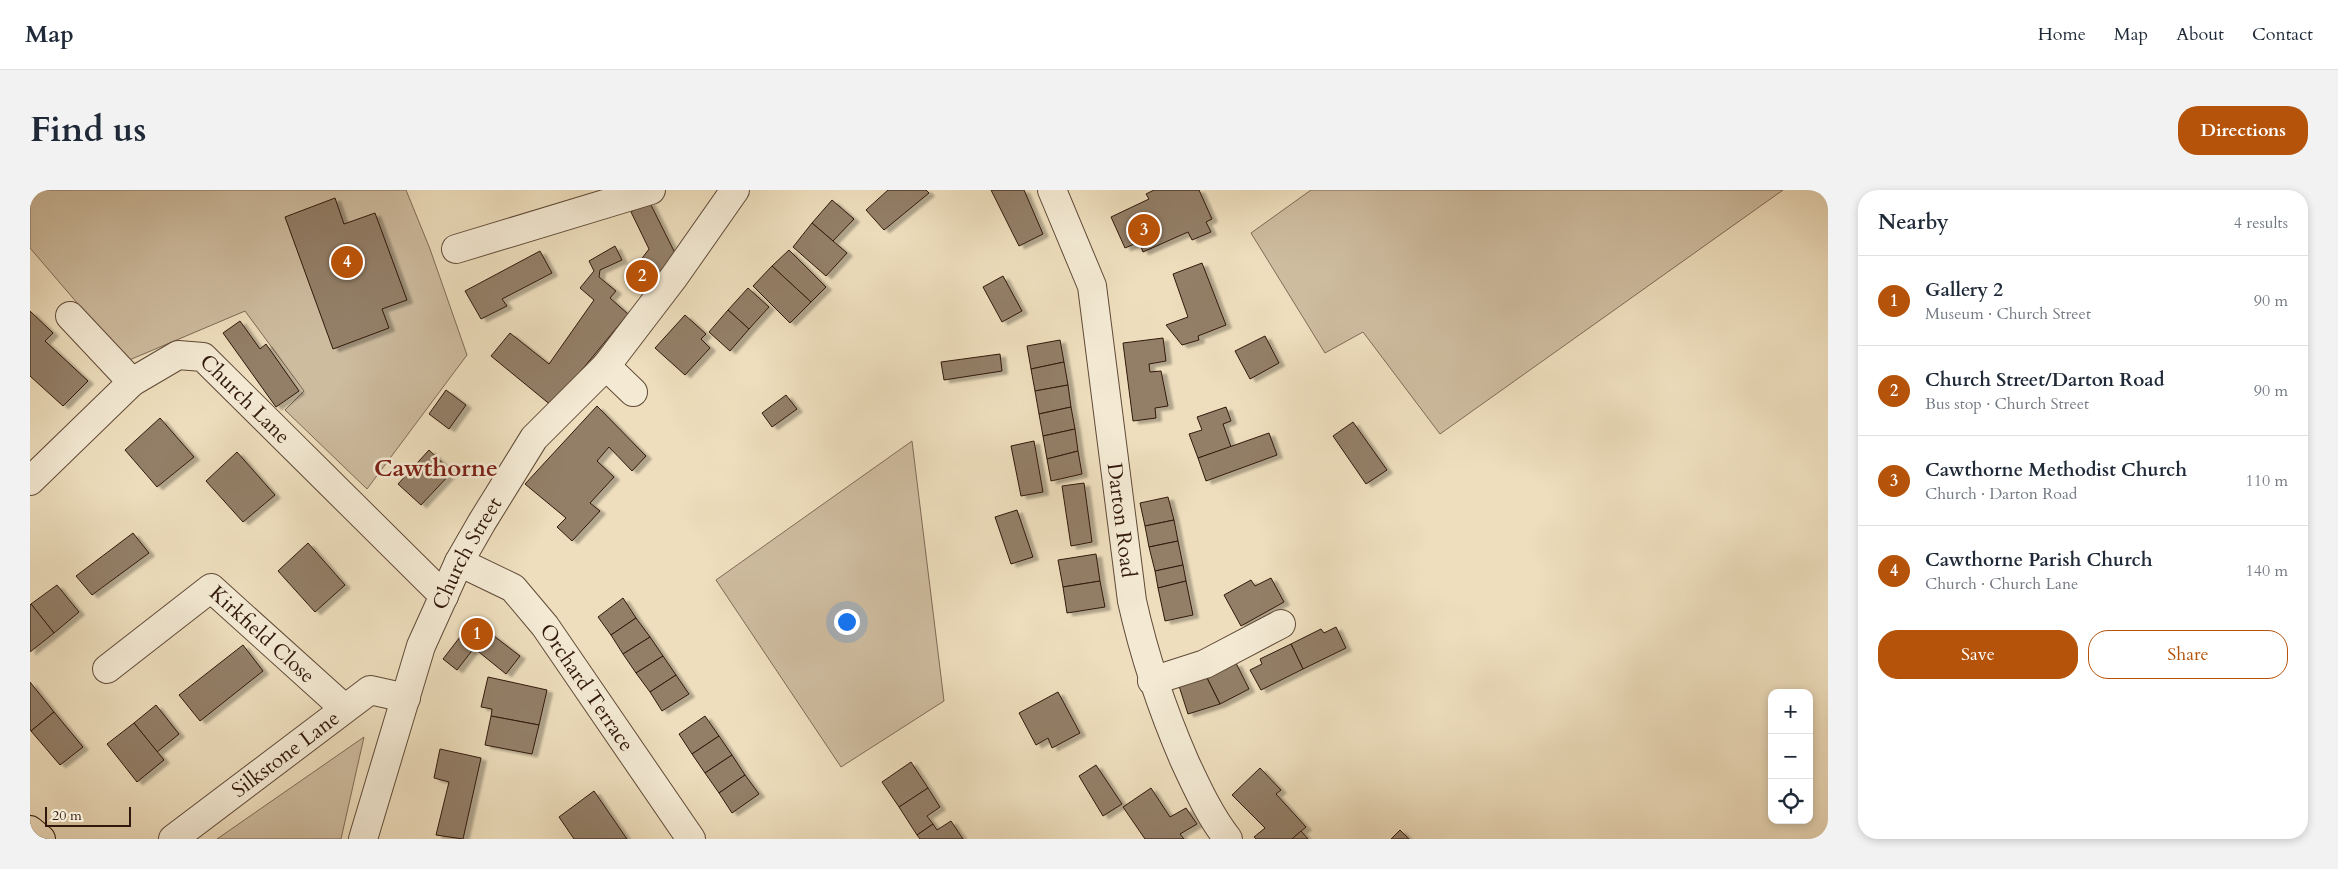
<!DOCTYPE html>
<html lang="en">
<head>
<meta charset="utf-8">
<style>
	body { margin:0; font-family:Cardo,serif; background:#f2f2f3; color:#1f2937 }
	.controls { position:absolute; right:15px; bottom:15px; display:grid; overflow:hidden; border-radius:10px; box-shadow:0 2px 8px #0003 }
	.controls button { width:45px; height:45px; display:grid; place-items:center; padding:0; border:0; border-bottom:1px solid #e0e1e3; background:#fff; color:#1f2937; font:25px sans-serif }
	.scale { position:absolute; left:15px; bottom:12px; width:86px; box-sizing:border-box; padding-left:5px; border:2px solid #31180c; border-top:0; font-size:14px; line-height:18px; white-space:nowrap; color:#31180c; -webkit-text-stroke:4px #f4ead4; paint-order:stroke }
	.you { position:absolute; left:816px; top:431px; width:18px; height:18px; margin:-12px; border:4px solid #fff; border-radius:50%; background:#1a73e8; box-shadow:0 0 0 8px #1a73e833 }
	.badge { display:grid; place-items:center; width:32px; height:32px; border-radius:50%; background:#b45309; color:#fff; font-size:16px; font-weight:700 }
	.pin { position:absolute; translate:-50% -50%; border:2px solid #fff; box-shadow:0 1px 5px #0006 }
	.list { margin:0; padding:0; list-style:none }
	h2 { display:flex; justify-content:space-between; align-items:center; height:65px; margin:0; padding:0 20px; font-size:21px }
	h2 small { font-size:16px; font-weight:400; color:#747a83 }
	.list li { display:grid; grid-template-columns:32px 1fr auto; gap:15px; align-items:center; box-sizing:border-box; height:90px; padding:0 20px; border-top:1px solid #e0e1e3 }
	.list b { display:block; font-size:19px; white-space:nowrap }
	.list p { margin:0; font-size:16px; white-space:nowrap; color:#747a83 }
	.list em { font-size:16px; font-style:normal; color:#747a83 }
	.actions { display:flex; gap:10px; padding:15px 20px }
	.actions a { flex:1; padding:11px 0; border:1px solid #b45309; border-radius:20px; text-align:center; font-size:18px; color:#b45309 }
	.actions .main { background:#b45309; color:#fff }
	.icon { flex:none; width:28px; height:28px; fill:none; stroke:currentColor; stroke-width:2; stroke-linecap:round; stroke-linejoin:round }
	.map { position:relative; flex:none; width:1798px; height:649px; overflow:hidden; border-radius:20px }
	header { display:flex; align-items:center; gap:30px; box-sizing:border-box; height:70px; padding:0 25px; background:#fff; border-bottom:1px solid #e0e1e3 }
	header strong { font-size:24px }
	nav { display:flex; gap:28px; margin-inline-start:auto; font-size:18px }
	.intro { display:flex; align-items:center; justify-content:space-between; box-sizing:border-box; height:120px; padding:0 30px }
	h1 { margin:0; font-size:35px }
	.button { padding:12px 22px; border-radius:20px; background:#b45309; color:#fff; font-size:18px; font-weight:700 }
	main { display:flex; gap:30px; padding:0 30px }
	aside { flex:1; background:#fff; border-radius:20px; box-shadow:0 2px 8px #0003 }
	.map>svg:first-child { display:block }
</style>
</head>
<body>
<header>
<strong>Map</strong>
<nav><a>Home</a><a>Map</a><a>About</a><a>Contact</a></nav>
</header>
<div class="intro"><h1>Find us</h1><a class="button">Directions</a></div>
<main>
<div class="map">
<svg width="1798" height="649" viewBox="0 0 1798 649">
	<defs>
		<filter id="shadow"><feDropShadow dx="5.5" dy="3" stdDeviation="1" flood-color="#0004"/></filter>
	</defs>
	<rect width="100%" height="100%" fill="#eedebd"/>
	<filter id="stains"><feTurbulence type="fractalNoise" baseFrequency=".004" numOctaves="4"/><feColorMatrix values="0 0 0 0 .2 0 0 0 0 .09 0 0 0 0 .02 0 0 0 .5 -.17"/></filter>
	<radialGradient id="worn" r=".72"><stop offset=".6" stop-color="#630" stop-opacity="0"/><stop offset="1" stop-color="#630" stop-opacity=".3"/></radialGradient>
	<!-- green -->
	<g fill="#cebc9f" stroke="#806a56">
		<polygon points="0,0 376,0 400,59 437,165 337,299 255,220 274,201 215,121 97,171 0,58"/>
		<polygon points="1281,0 1753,0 1410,244 1333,142 1295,163 1221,43"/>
		<polygon points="882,251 914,511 811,577 686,390"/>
		<polygon points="334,547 311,649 187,649"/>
	</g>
	<!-- building -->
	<g fill="#937f68" stroke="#31180c" filter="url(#shadow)">
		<polygon points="858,0 896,0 899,3 854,40 836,20"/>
		<polygon points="961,0 994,0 1013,44 989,56"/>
		<polygon points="1124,0 1169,0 1182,29 1176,32 1181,42 1162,50 1158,42 1113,62 1109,52 1095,58 1081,27 1119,9 1116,4"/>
		<polygon points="305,8 314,34 345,23 377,110 352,119 359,138 303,159 255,27"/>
		<polygon points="802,10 824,29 803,51 782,33"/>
		<polygon points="619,11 646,65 624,90 610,71 619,59 601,22"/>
		<polygon points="782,33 817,63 796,86 763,57"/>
		<polygon points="585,56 592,70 570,80 569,87 586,101 580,108 598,124 522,216 461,166 480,143 519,174 564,110 550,98 564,81 559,71"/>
		<polygon points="759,60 796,97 781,112 742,76"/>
		<polygon points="510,61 522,83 472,109 477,116 451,129 435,101"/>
		<polygon points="1172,73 1196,135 1168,146 1169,150 1152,155 1136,135 1158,127 1143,84"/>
		<polygon points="742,76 781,112 760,133 723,96"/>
		<polygon points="973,86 992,121 972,132 953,97"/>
		<polygon points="718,98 739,117 719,139 698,120"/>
		<polygon points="698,120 719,139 700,161 679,142"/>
		<polygon points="0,121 23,143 15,151 58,191 33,216 0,186"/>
		<polygon points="655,125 676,144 671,149 680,158 655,185 625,158"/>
		<polygon points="210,131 230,159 236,154 269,201 246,217 193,143"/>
		<polygon points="1235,146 1249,173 1220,189 1205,161"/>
		<polygon points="1133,148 1136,171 1119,174 1120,182 1131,181 1138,216 1125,218 1126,228 1103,231 1093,153"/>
		<polygon points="1030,150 1034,172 1001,179 997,156"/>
		<polygon points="970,164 972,181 914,190 911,172"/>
		<polygon points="1034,172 1038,195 1005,201 1001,179"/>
		<polygon points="1038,195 1041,217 1009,224 1005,201"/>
		<polygon points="416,200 436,215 419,239 399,224"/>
		<polygon points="756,205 767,219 742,237 732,223"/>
		<polygon points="567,216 616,266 602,281 579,257 567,271 584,287 560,313 570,321 542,351 527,337 536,328 495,294"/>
		<polygon points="1041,217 1045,239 1013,246 1009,224"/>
		<polygon points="1196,217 1201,231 1193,234 1201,257 1168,268 1159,244 1172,240 1167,227"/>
		<polygon points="130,228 164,267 127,297 95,260"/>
		<polygon points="1323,232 1357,280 1336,294 1303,246"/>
		<polygon points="1045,239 1048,261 1017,269 1013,246"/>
		<polygon points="1239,243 1247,265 1176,291 1168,268"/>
		<polygon points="1004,251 1013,302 991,306 981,256"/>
		<polygon points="399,260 422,282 391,315 368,294"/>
		<polygon points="1048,261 1052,284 1021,291 1017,269"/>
		<polygon points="207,262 245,305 213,332 176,291"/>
		<polygon points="1054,293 1062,352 1041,356 1032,296"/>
		<polygon points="1138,307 1144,330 1115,336 1110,313"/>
		<polygon points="987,320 1003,367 981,374 965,327"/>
		<polygon points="1144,330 1148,351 1119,357 1115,336"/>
		<polygon points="103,343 119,363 62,405 46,386"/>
		<polygon points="1148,351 1153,375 1125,381 1119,357"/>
		<polygon points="278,353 315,395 285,422 248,381"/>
		<polygon points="1066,364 1070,391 1033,397 1028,370"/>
		<polygon points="1153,375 1156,391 1128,398 1125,381"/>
		<polygon points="1241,388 1254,412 1211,436 1194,405 1221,390 1225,396"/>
		<polygon points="1070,391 1075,417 1037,423 1033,397"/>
		<polygon points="1156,391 1163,425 1135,431 1128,398"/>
		<polygon points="27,395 49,422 24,443 1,414"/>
		<polygon points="593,408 606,428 581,445 568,427"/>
		<polygon points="1,414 24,443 0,462 0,415"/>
		<polygon points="606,428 620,447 593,464 581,445"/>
		<polygon points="443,430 490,466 476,484 444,458 427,480 413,469"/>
		<polygon points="1306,437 1316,458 1273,479 1261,454 1291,439 1294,443"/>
		<polygon points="620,447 633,466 606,483 593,464"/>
		<polygon points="1261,454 1273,479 1231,500 1220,480 1232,474 1230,469"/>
		<polygon points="213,455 233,481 170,531 149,505"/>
		<polygon points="633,466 646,485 620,502 606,483"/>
		<polygon points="1206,473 1219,499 1190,514 1177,488"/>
		<polygon points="646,485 659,504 632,521 620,502"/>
		<polygon points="458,487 517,500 509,535 461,526 462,519 451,517"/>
		<polygon points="1177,488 1190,514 1158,524 1149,496"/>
		<polygon points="0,492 24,522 1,541 0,539"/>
		<polygon points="1028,502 1050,543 1022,558 1018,548 1006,555 989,523"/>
		<polygon points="126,515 149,544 127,562 104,533"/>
		<polygon points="24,522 53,557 30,575 1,541"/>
		<polygon points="461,526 509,535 502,564 455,555"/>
		<polygon points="675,526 689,546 662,564 649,544"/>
		<polygon points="104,533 134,570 107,592 77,554"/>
		<polygon points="689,546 702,565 675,583 662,564"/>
		<polygon points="410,559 451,568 433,649 406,645 419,592 404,588"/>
		<polygon points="702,565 715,585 689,603 675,583"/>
		<polygon points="881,572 898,598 869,617 852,592"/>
		<polygon points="1066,575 1092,614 1073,626 1049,586"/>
		<polygon points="1230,578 1251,600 1246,604 1276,637 1262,649 1226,649 1224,647 1235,638 1202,605"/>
		<polygon points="715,585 729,604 702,623 689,603"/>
		<polygon points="898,598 910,617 897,626 903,634 887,645 869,617"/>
		<polygon points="1121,598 1140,627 1156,618 1167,634 1150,644 1154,649 1115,649 1093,617"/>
		<polygon points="564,601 597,649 544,649 529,627"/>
		<polygon points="921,631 933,649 890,649 887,645 903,634 907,640"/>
		<polygon points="1370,640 1379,649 1361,649"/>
		<polygon points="1271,641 1278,649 1262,649"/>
	</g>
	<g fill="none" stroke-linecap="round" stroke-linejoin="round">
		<!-- minor casing -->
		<g stroke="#604a38" stroke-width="30">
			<g id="minor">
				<path id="s1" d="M1022,0l40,96 40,315c13,58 29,106 53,161 12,26 25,54 43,77"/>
				<polyline points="426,59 621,0"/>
				<polyline points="40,126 102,192"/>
				<polyline points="576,176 603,202"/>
				<path id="s2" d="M0,291l102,-99 46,-27 25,2 241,239"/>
				<path id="s3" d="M429,372l54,26 32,38 146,213"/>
				<path id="s4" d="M77,479l104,-81 133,120"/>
				<polyline points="1122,491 1175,474 1251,434"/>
				<path id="s5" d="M143,649l197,-149 36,8"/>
				<path id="s6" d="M333,649l58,-193 38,-84 23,-40 52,-84 72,-72 68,-89 61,-87"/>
			</g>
		</g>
		<!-- major casing -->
		<g stroke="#31180c" stroke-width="30">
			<polyline id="major" points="0,640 11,649"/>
		</g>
		<!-- minor -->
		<use href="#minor" stroke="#f4ead4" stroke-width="28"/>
		<!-- major -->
		<use href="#major" stroke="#eedebd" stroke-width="28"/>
	</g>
	<g text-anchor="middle" stroke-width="5" stroke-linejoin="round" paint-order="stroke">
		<!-- street labels -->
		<g font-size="21" fill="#31180c" stroke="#f4ead4">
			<text dy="7" stroke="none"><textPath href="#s2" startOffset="280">Church Lane</textPath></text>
			<text dy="7" stroke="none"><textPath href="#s1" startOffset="340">Darton Road</textPath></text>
			<text dy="7" stroke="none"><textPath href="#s6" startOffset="305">Church Street</textPath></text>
			<text dy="7" stroke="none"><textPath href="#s4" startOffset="201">Kirkfield Close</textPath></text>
			<text dy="7" stroke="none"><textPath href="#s3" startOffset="184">Orchard Terrace</textPath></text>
			<text dy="7" stroke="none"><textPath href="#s5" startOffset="141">Silkstone Lane</textPath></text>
		</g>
		<!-- quarter labels -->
		<g font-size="24" font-weight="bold" fill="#7a1f14" stroke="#f4ead4">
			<text x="406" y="286">Cawthorne</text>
		</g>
	</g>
	<rect width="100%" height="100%" filter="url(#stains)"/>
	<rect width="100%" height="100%" fill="url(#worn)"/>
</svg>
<div class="controls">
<button>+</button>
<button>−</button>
<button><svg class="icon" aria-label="locate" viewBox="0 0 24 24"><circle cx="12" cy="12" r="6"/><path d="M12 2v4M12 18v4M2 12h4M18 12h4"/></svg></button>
</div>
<div class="scale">20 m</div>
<div class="you"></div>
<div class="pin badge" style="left:447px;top:444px">1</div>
<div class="pin badge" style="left:612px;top:86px">2</div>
<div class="pin badge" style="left:1114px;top:40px">3</div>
<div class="pin badge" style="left:317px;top:72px">4</div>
</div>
<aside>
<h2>Nearby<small>4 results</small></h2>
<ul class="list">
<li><span class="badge">1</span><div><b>Gallery 2</b><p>Museum · Church Street</p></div><em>90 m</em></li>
<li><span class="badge">2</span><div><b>Church Street/Darton Road</b><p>Bus stop · Church Street</p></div><em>90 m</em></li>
<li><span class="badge">3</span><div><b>Cawthorne Methodist Church</b><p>Church · Darton Road</p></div><em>110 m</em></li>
<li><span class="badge">4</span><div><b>Cawthorne Parish Church</b><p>Church · Church Lane</p></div><em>140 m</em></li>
</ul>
<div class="actions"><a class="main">Save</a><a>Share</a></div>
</aside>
</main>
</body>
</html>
